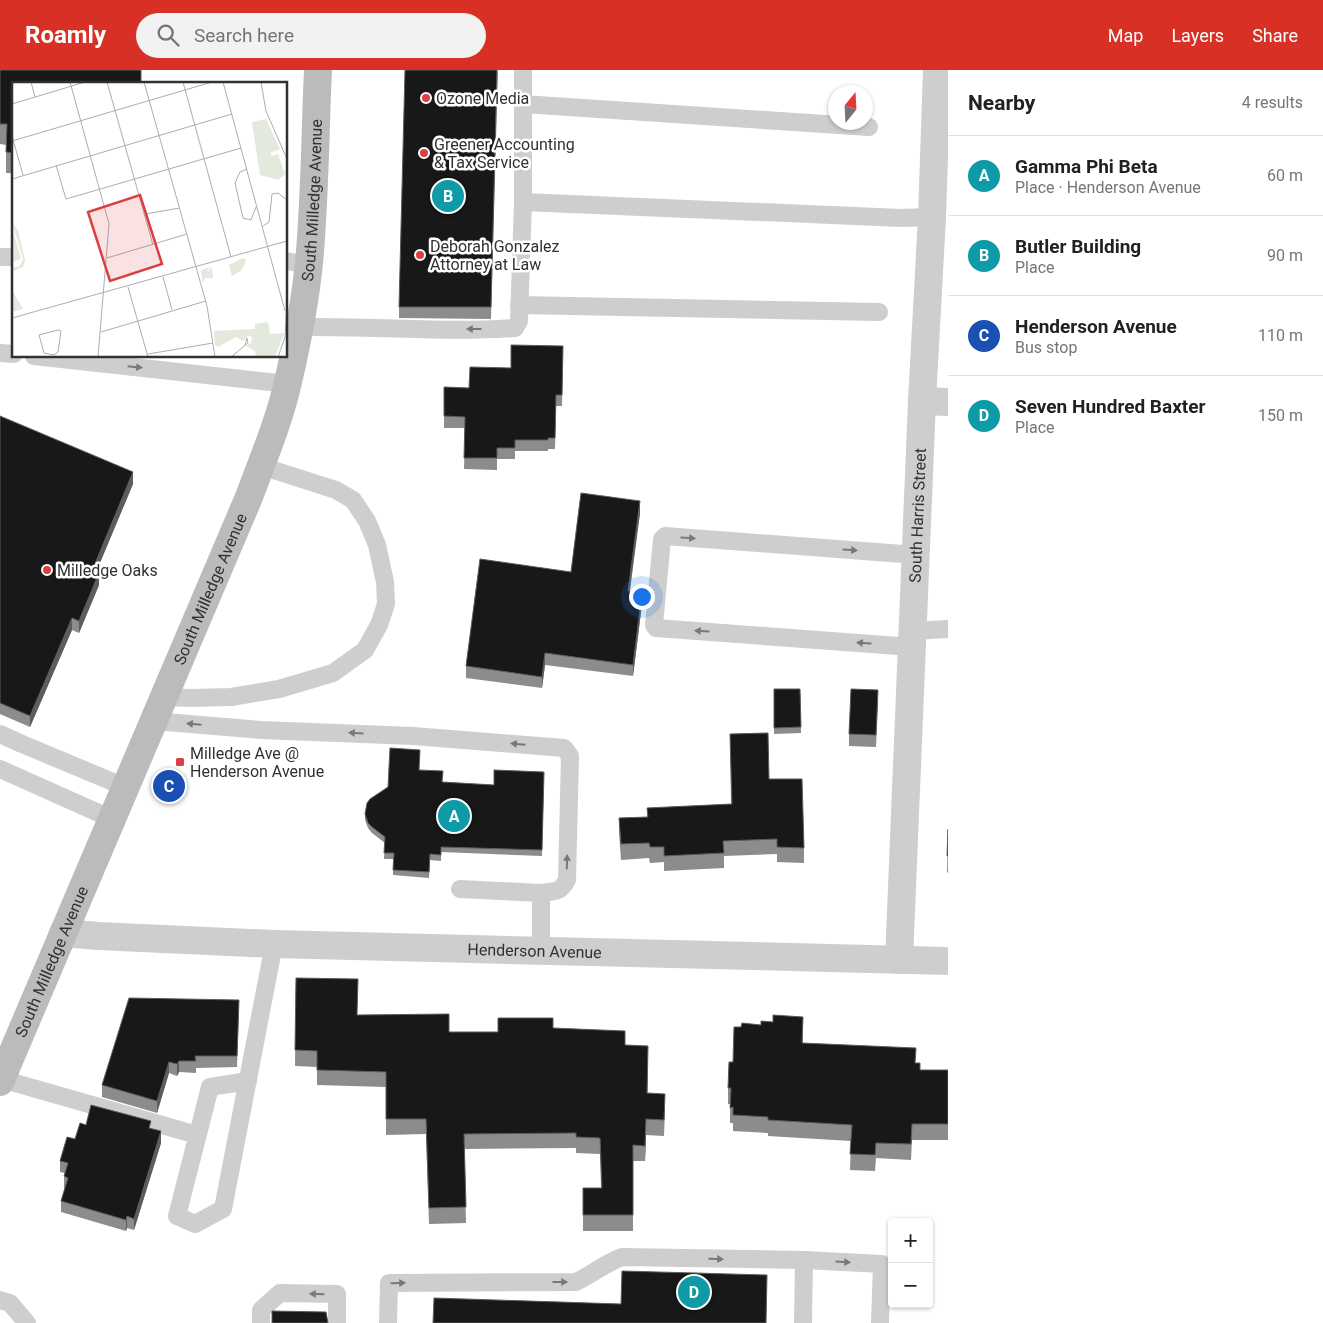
<!DOCTYPE html>
<html lang="en">
<head>
<meta charset="utf-8">
<style>
	body { margin:0; font-family:Roboto,sans-serif; background:#f2f2f2; color:#202124 }
	.controls { position:absolute; right:15px; bottom:15px; display:grid; overflow:hidden; border-radius:5px; box-shadow:0 1px 4px #0004 }
	.controls button { width:45px; height:45px; display:grid; place-items:center; padding:0; border:0; border-bottom:1px solid #e0e0e0; background:#fff; color:#202124; font:25px sans-serif }
	.compass { position:absolute; left:828px; top:15px; width:45px; height:45px; border-radius:50%; background:#fff; box-shadow:0 1px 4px #0004; rotate:18deg }
	.you { position:absolute; left:641px; top:526px; width:18px; height:18px; margin:-12px; border:4px solid #fff; border-radius:50%; background:#1a73e8; box-shadow:0 0 0 8px #1a73e833 }
	.badge { display:grid; place-items:center; width:32px; height:32px; border-radius:50%; background:#d93025; color:#fff; font-size:16px; font-weight:700 }
	.pin { position:absolute; translate:-50% -50%; border:2px solid #fff; box-shadow:0 1px 5px #0006 }
	.list { margin:0; padding:0; list-style:none }
	h2 { display:flex; justify-content:space-between; align-items:center; height:65px; margin:0; padding:0 20px; font-size:21px }
	h2 small { font-size:16px; font-weight:400; color:#757577 }
	.list li { display:grid; grid-template-columns:32px 1fr auto; gap:15px; align-items:center; box-sizing:border-box; height:80px; padding:0 20px; border-top:1px solid #e0e0e0 }
	.list b { display:block; font-size:19px; white-space:nowrap }
	.list p { margin:0; font-size:16px; white-space:nowrap; color:#757577 }
	.list em { font-size:16px; font-style:normal; color:#757577 }
	.icon { flex:none; width:28px; height:28px; fill:none; stroke:currentColor; stroke-width:2; stroke-linecap:round; stroke-linejoin:round }
	.map { position:relative; flex:none; width:948px; height:1253px; overflow:hidden }
	header { display:flex; align-items:center; gap:30px; box-sizing:border-box; height:70px; padding:0 25px; background:#d93025; color:#fff }
	header strong { font-size:24px }
	nav { display:flex; gap:28px; margin-inline-start:auto; font-size:18px }
	.search { width:350px; height:45px; background:#f2f2f2; display:flex; align-items:center; gap:12px; box-sizing:border-box; padding:0 18px; border-radius:28px; color:#757577; font-size:19px }
	main { display:flex }
	aside { flex:1; background:#fff }
	.map>svg:first-child { display:block }
</style>
</head>
<body>
<header>
<strong>Roamly</strong>
<div class="search"><svg class="icon" aria-label="search" viewBox="0 0 24 24"><circle cx="10" cy="10" r="6"/><path d="M15 15l6 6"/></svg>Search here</div>
<nav><a>Map</a><a>Layers</a><a>Share</a></nav>
</header>
<main>
<div class="map">
<svg width="948" height="1253" viewBox="0 0 948 1253">
	<rect width="100%" height="100%" fill="#fff"/>
	<g fill="none" stroke-linecap="round" stroke-linejoin="round">
		<!-- lane -->
		<g stroke="#cecece" stroke-width="18">
			<polyline points="523,34 869,57"/>
			<polyline points="523,132 523,0"/>
			<polyline points="0,187 14,187"/>
			<polyline points="286,191 308,195"/>
			<polyline points="519,235 879,242"/>
			<path d="M299,257c72,-1 144,6 216,1l4,-7 4,-119 378,16 31,-1"/>
			<polyline points="0,283 14,284"/>
			<polyline points="34,286 288,314"/>
			<polyline points="913,561 948,559"/>
			<polyline points="912,577 656,558 654,555 662,469 665,466 916,485"/>
			<polyline points="164,627 191,628 231,627 279,619 333,603 365,580 379,555 386,534 385,512 377,475 367,451 353,430 336,420 261,396"/>
			<path d="M154,651l107,9 152,6 151,12 6,8 -3,124c-7,13 -12,11 -26,13"/>
			<polyline points="0,664 22,674 125,717"/>
			<polyline points="0,699 112,749"/>
			<polyline points="460,819 541,823 541,881"/>
			<polyline points="1,1009 197,1065"/>
			<polyline points="248,1011 210,1017 177,1146 195,1154 223,1139 274,874"/>
			<polyline points="0,1230 10,1233 27,1253"/>
			<polyline points="261,1253 261,1240 280,1223 337,1224 337,1253"/>
			<path d="M388,1253l1,-40 187,-1c16,-8 30,-19 46,-25l182,3"/>
			<polyline points="803,1253 804,1190 882,1194 880,1253"/>
		</g>
		<!-- street -->
		<g stroke="#cecece" stroke-width="28">
			<polyline points="922,331 948,332"/>
			<path id="s1" d="M63,863l35,3 176,8 674,17"/>
			<path id="s2" d="M899,890l23,-559 10,-184 5,-147"/>
		</g>
		<!-- secondary -->
		<path stroke="#bbb" stroke-width="28" id="s3" d="M0,1012l249,-585c14,-38 30,-75 39,-115 9,-39 17,-79 21,-119 6,-64 6,-129 9,-193"/>
	</g>
	<!-- wall -->
	<g fill="#8c8c8c">
		<polygon points="0,0 14,14 14,103 6,103 6,75 0,74"/>
		<polygon points="498,0 491,249 399,248 399,237"/>
		<polygon points="563,276 562,336 556,336 555,379 548,379 548,381 515,381 515,389 497,389 497,400 464,399 465,358 444,358 444,317 469,318 511,298"/>
		<polygon points="0,346 133,414 96,502 99,515 79,563 72,560 30,657 0,644"/>
		<polygon points="640,443 630,521 642,534 633,606 545,595 542,618 466,608 466,596 571,502"/>
		<polygon points="774,619 800,619 801,663 774,664"/>
		<polygon points="878,632 876,677 849,676 849,664"/>
		<polygon points="730,664 769,709 804,778 804,793 777,792 777,784 724,786 724,798 664,801 664,792 650,793 649,788 621,790 619,763 619,748 647,747 647,738 731,734"/>
		<polygon points="420,700 443,712 494,715 544,702 542,786 441,782 441,791 430,790 429,808 393,805 393,789 384,789 385,773 372,763 368,758 365,750 365,744"/>
		<polygon points="948,759 948,803 947,802"/>
		<polygon points="296,908 358,945 449,962 498,962 553,958 625,975 648,992 647,1023 665,1040 664,1066 646,1065 645,1091 633,1091 633,1161 583,1161 583,1118 601,1118 600,1084 576,1083 576,1078 464,1079 466,1153 429,1154 426,1064 386,1065 386,1017 317,1015 317,997 295,996"/>
		<polygon points="239,942 237,997 196,998 196,1003 179,1002 177,1006 169,1003 157,1043 102,1027 102,1015"/>
		<polygon points="773,952 803,963 803,973 916,993 920,1000 948,1000 948,1070 912,1070 911,1090 876,1088 875,1101 850,1100 851,1071 768,1066 768,1063 733,1061 733,1053 730,1053 730,1034 728,1034 728,1018 733,992 741,957 761,955"/>
		<polygon points="86,1055 151,1058 161,1073 134,1160 127,1158 126,1161 61,1142 61,1131 65,1118 64,1118 64,1106 65,1103 60,1102 60,1091"/>
	</g>
	<!-- shaded-wall -->
	<g fill="#5d5d5d">
		<polygon points="133,402 133,414 92,512 92,501"/>
		<polygon points="640,431 640,443 628,532 628,521"/>
		<polygon points="99,503 99,515 79,563 79,551"/>
		<polygon points="642,523 642,534 633,606 633,595"/>
		<polygon points="72,548 72,560 30,657 30,646"/>
		<polygon points="545,583 545,595 542,618 542,607"/>
		<polygon points="648,976 648,992 647,1039 647,1023"/>
		<polygon points="179,991 179,1002 177,1006 177,994"/>
		<polygon points="169,992 169,1003 157,1043 157,1031"/>
		<polygon points="646,1049 646,1065 645,1091 645,1076"/>
		<polygon points="161,1061 161,1073 134,1160 134,1149"/>
		<polygon points="127,1146 127,1158 126,1161 126,1150"/>
	</g>
	<!-- building -->
	<g fill="#181818" stroke="#5d5d5d">
		<polygon points="0,0 141,0 141,14 14,14 14,83 6,82 7,54 0,54"/>
		<polygon points="405,0 497,0 491,237 399,237"/>
		<polygon points="511,275 563,276 562,325 556,325 555,368 548,368 548,370 515,370 515,378 497,378 497,388 464,388 465,347 444,346 444,317 469,318 470,297 511,298"/>
		<polygon points="0,346 133,402 92,501 99,503 79,551 72,548 30,646 0,633"/>
		<polygon points="581,423 640,431 628,521 642,523 633,595 545,583 542,607 466,596 480,489 571,502"/>
		<polygon points="774,619 800,619 801,657 774,658"/>
		<polygon points="851,619 878,620 876,665 849,664"/>
		<polygon points="768,663 769,709 802,709 804,778 777,777 777,769 723,771 724,783 664,786 664,777 650,777 649,773 621,774 619,748 648,747 647,738 732,734 730,664"/>
		<polygon points="390,678 420,680 419,700 443,701 442,712 494,715 494,700 544,702 542,780 441,777 441,785 430,784 429,802 393,800 394,783 384,783 385,767 372,757 368,753 365,744 367,733 370,729 388,717"/>
		<polygon points="948,759 948,786 947,786"/>
		<polygon points="296,908 358,909 357,945 449,944 449,962 498,962 498,948 553,948 553,958 625,961 625,975 648,976 647,1023 665,1024 664,1050 646,1049 645,1076 633,1075 633,1145 583,1145 583,1118 602,1118 600,1068 576,1067 576,1063 464,1064 466,1137 429,1138 426,1049 386,1049 386,1002 317,1000 317,981 295,980"/>
		<polygon points="129,928 239,930 237,986 195,986 196,991 179,991 177,994 169,992 157,1031 102,1015"/>
		<polygon points="773,945 803,947 802,973 916,978 915,993 920,993 920,1000 948,1000 948,1054 912,1054 911,1074 876,1073 875,1085 850,1084 852,1055 768,1050 768,1047 733,1045 733,1037 730,1038 731,1018 728,1018 729,992 733,992 734,957 741,957 742,953 761,955 761,951 773,952"/>
		<polygon points="91,1035 151,1051 149,1058 161,1061 134,1149 127,1146 126,1150 61,1131 68,1108 64,1106 68,1093 60,1091 67,1067 75,1069 80,1053 86,1055"/>
		<polygon points="622,1201 767,1205 766,1253 433,1253 434,1228 621,1234"/>
		<polygon points="272,1241 326,1242 328,1253 272,1253"/>
	</g>
	<!-- one-way arrows -->
	<defs><path id="oneway-solid" d="M-6-.8H1V-3.2L6.5 0L1 3.2V.8H-6Z" transform="scale(1.25)"/></defs>
	<g fill="#787878">
		<use href="#oneway-solid" transform="translate(474 259) rotate(-180)"/>
		<use href="#oneway-solid" transform="translate(135 297) rotate(6)"/>
		<use href="#oneway-solid" transform="translate(688 468) rotate(4)"/>
		<use href="#oneway-solid" transform="translate(850 480) rotate(4)"/>
		<use href="#oneway-solid" transform="translate(702 561) rotate(-176)"/>
		<use href="#oneway-solid" transform="translate(864 573) rotate(-176)"/>
		<use href="#oneway-solid" transform="translate(194 654) rotate(-175)"/>
		<use href="#oneway-solid" transform="translate(356 663) rotate(-177)"/>
		<use href="#oneway-solid" transform="translate(518 674) rotate(-175)"/>
		<use href="#oneway-solid" transform="translate(567 792) rotate(-88)"/>
		<use href="#oneway-solid" transform="translate(716 1189) rotate(1)"/>
		<use href="#oneway-solid" transform="translate(843 1192) rotate(3)"/>
		<use href="#oneway-solid" transform="translate(560 1212)"/>
		<use href="#oneway-solid" transform="translate(398 1213) rotate(-1)"/>
		<use href="#oneway-solid" transform="translate(317 1224) rotate(-179)"/>
	</g>
	<!-- markers -->
	<g fill="#db3f41" stroke="#fff" stroke-width="2">
		<circle cx="426" cy="28" r="5"/>
		<circle cx="424" cy="83" r="5"/>
		<circle cx="420" cy="185" r="5"/>
		<circle cx="47" cy="500" r="5"/>
		<rect x="175" y="687" width="10" height="10" rx="2.5"/>
	</g>
	<g text-anchor="middle" stroke-width="5" stroke-linejoin="round" paint-order="stroke">
		<!-- poi labels -->
		<g font-size="16" fill="#313131" stroke="#fff" text-anchor="start">
			<text x="436" y="34">Ozone Media</text>
			<text x="434" y="80">Greener Accounting<tspan x="434" dy="18">&amp; Tax Service</tspan></text>
			<text x="430" y="182">Deborah Gonzalez<tspan x="430" dy="18">Attorney at Law</tspan></text>
			<text x="57" y="506">Milledge Oaks</text>
			<text x="190" y="689">Milledge Ave @<tspan x="190" dy="18">Henderson Avenue</tspan></text>
		</g>
		<!-- street labels -->
		<g font-size="16" fill="#313131" stroke="#fff">
			<text dy="6" stroke="none"><textPath href="#s3" startOffset="941">South Milledge Avenue</textPath></text>
			<text dy="6" stroke="none"><textPath href="#s2" startOffset="445">South Harris Street</textPath></text>
			<text dy="6" stroke="none"><textPath href="#s3" startOffset="536">South Milledge Avenue</textPath></text>
			<text dy="6" stroke="none"><textPath href="#s1" startOffset="472">Henderson Avenue</textPath></text>
			<text dy="6" stroke="none"><textPath href="#s3" startOffset="131">South Milledge Avenue</textPath></text>
		</g>
	</g>
	<!-- overview -->
	<g transform="translate(12 12)">
		<rect width="275" height="275" fill="#fff"/>
		<path d="M254,37l14,30 -10,4 2,3 6,-2 7,20 -7,6 -18,-5 -8,-53zM0,141l6,7 7,30 -2,7 -9,4 -2,-3 8,-2 3,-7zM1,148l8,29 -9,3v-31zM231,176l3,2 -4,10 -10,6 -3,-11zM201,184l-5,3 -2,3 6,-4 1,10h-8l-2,5 -2,-13zM0,208l11,19 -11,3zM256,240l2,12 14,-1 -9,24h-19l-1,-6 -9,-5 5,-3 1,-6 -4,-1 -5,5 -7,-4 -18,10 -3,-2 -1,-14 41,-2v-5z" fill="#e3e9dd"/>
		<path fill="none" stroke="#adadad" stroke-width="1" d="M19,0l4,15M58,0l39,142 -11,133M95,0l46,163M132,0l63,224 8,51M171,0l48,175M211,0l62,229M249,0l5,29 21,48M0,22l73,-22M0,54l11,39M0,59l200,-59M44,83l10,34 175,-51M235,87l-7,3 -5,11 8,35 8,2 5,-13M0,97l220,-65M133,132l35,-6M251,144l6,-4 3,-28 6,-1 9,7M95,176l80,-24M151,195l9,33M116,205l20,70M0,236l275,-77M46,248l3,1 -3,21 -4,3 -10,-2 -5,-18zM89,250l105,-31M136,272l65,-11M219,275l17,-14 -1,-5 -2,7M266,275l7,-20 2,-34"/>
		<path fill="#db3f41" fill-opacity="0.15" stroke="#db3f41" stroke-width="2.5" d="M128,113l22,69 -52,17 -22,-69z"/>
		<rect width="275" height="275" fill="none" stroke="#313131" stroke-width="2.5"/>
	</g>
</svg>
<div class="controls">
<button>+</button>
<button>−</button>
</div>
<svg class="compass" viewBox="-18 -18 36 36"><path d="M0-13l5 13h-10z" fill="#e53935"/><path d="M0 13l5-13h-10z" fill="#757577"/></svg>
<div class="you"></div>
<div class="pin badge" style="left:454px;top:746px;background:#0f9aa8">A</div>
<div class="pin badge" style="left:448px;top:126px;background:#0f9aa8">B</div>
<div class="pin badge" style="left:169px;top:716px;background:#1a4fb4">C</div>
<div class="pin badge" style="left:694px;top:1222px;background:#0f9aa8">D</div>
</div>
<aside>
<h2>Nearby<small>4 results</small></h2>
<ul class="list">
<li><span class="badge" style="background:#0f9aa8">A</span><div><b>Gamma Phi Beta</b><p>Place · Henderson Avenue</p></div><em>60 m</em></li>
<li><span class="badge" style="background:#0f9aa8">B</span><div><b>Butler Building</b><p>Place</p></div><em>90 m</em></li>
<li><span class="badge" style="background:#1a4fb4">C</span><div><b>Henderson Avenue</b><p>Bus stop</p></div><em>110 m</em></li>
<li><span class="badge" style="background:#0f9aa8">D</span><div><b>Seven Hundred Baxter</b><p>Place</p></div><em>150 m</em></li>
</ul>
</aside>
</main>
</body>
</html>
